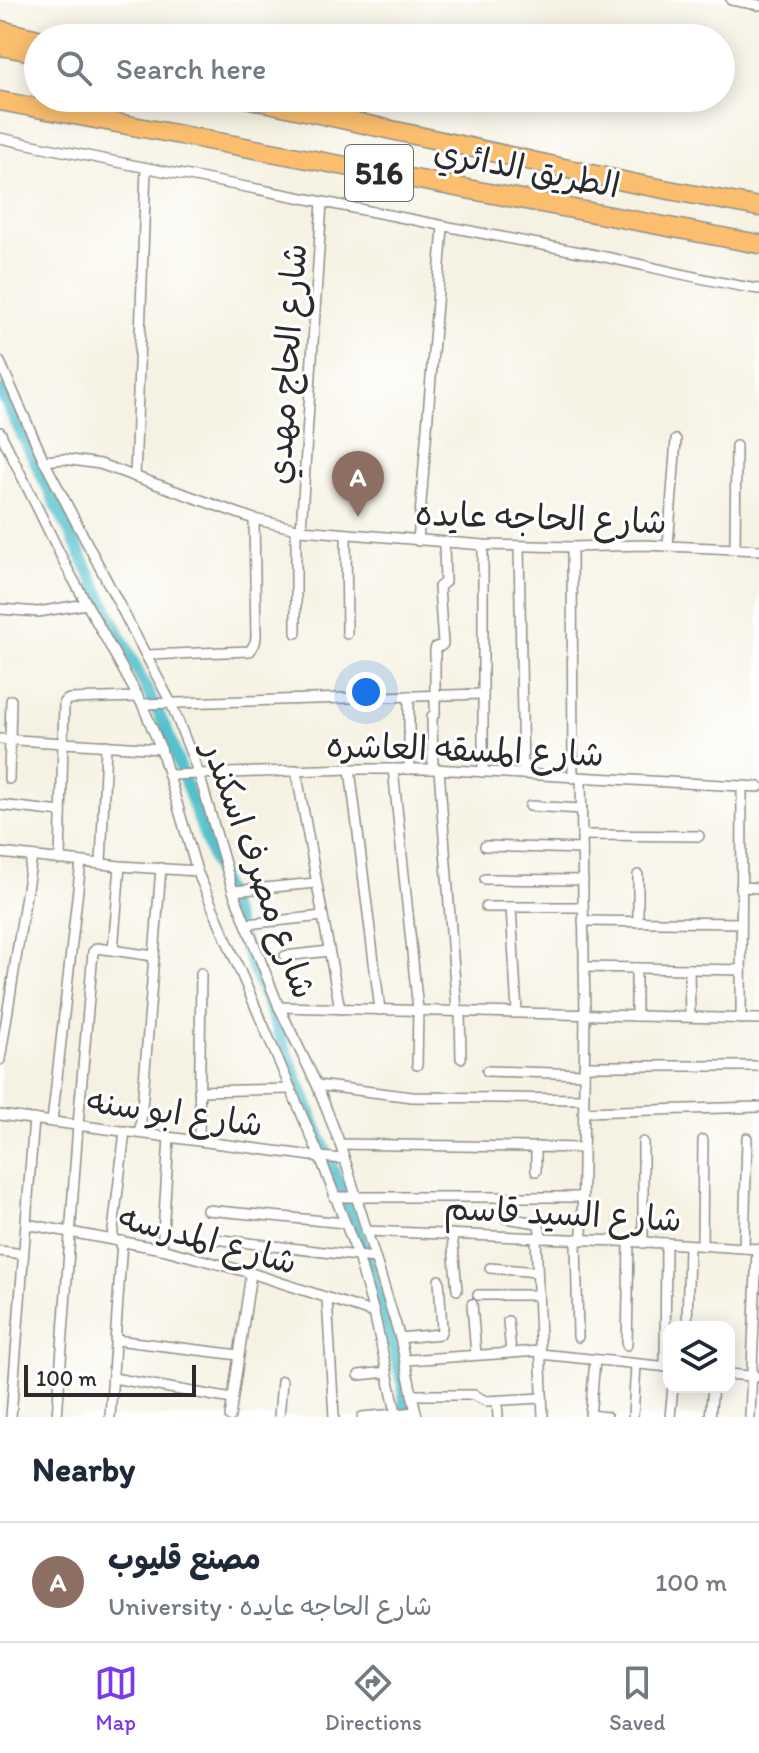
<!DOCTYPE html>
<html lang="en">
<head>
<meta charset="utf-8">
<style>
	body { margin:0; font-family:Itim,"Playpen Sans Arabic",sans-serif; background:#f2f2f3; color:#1f2937 }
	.controls { position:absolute; right:24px; bottom:24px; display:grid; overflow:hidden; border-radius:16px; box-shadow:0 4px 20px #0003 }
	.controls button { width:72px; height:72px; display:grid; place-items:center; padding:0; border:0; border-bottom:2px solid #e0e1e3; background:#fff; color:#1f2937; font:40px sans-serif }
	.scale { position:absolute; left:24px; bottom:20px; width:172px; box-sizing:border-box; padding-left:8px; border:4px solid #2b2b2b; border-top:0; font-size:22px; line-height:28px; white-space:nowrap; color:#2b2b2b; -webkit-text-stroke:6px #fff; paint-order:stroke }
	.you { position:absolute; left:366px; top:692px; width:28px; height:28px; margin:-20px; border:6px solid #fff; border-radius:50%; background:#1a73e8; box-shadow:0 0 0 12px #1a73e833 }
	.badge { display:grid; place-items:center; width:52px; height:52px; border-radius:50%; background:#7c3aed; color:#fff; font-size:26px; font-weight:700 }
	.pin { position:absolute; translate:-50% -66px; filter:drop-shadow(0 2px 4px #0008) }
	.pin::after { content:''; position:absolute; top:42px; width:28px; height:24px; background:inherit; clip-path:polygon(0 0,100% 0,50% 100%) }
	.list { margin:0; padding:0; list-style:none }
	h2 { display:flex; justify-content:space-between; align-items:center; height:104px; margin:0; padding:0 32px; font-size:34px }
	h2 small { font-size:26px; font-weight:400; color:#747a83 }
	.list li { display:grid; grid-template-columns:52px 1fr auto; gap:24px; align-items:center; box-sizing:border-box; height:120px; padding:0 32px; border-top:2px solid #e0e1e3 }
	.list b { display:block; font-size:30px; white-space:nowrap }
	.list p { margin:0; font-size:26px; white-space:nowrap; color:#747a83 }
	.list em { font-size:26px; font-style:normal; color:#747a83 }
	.icon { flex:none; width:44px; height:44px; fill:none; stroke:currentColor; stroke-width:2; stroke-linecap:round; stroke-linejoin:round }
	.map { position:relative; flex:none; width:759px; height:1417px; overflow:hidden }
	.search { position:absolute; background:#fff; box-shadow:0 4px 20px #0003; left:24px; right:24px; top:24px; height:88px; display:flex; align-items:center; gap:20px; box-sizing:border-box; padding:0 28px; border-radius:44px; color:#747a83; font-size:30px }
	.sheet { height:224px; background:#fff }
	nav { display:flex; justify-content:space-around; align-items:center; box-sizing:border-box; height:112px; border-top:2px solid #e0e1e3; background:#fff; font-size:22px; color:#747a83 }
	nav a { display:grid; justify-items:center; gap:4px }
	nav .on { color:#7c3aed }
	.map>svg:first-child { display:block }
</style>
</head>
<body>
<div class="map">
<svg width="759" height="1417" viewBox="0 0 759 1417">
	<rect width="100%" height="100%" fill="#fff"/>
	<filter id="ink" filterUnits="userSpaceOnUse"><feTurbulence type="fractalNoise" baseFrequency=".0125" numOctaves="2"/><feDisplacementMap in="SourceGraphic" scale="16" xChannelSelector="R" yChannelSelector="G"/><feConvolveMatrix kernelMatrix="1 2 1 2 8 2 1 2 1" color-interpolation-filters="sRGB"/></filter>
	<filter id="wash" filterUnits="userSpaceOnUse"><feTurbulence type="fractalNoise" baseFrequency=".006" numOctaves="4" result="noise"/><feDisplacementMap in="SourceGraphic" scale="32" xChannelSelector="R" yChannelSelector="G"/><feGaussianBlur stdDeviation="1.8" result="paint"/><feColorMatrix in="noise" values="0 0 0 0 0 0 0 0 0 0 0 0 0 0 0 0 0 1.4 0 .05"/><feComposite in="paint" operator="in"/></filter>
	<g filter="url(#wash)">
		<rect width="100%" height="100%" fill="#f6f2e3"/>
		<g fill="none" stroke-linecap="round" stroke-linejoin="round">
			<!-- canal -->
			<polyline stroke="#54c1cc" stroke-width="12" points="0,390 167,731 242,940 368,1258 403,1382 406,1417"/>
		</g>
	</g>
	<g filter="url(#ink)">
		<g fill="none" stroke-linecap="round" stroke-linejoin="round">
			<!-- minor casing -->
			<g stroke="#908e87" stroke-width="12">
				<g id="minor">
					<polyline points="731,0 759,5"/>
					<path d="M0,138c89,19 178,36 267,53 103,20 205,41 308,60 62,11 122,29 184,38"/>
					<polyline points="0,362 44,461 171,703 199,774 233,891 279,1007 317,1085 340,1144 400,1338 417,1417"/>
					<polyline points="0,432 67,568 142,704 161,749 197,871 320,1157 358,1256 374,1313 397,1417"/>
					<polyline points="44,461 64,459 100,464 254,519 301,530 483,545 572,547 644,545 759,550"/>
					<polyline points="135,477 146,168"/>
					<polyline points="301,530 322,202"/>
					<polyline points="346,534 347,634"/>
					<polyline points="418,541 443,227"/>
					<polyline points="483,545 483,772"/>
					<polyline points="519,546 523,774"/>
					<polyline points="668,546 676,440"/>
					<polyline points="572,547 573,778"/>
					<polyline points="735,549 736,446"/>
					<polyline points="0,609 38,612 86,604"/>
					<polyline points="296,633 296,529"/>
					<polyline points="147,655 250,651 255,643 256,637 254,519"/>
					<polyline points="409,696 409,769"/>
					<polyline points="142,704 483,694"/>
					<polyline points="0,739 161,749"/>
					<polyline points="350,769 380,1010"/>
					<polyline points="393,769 418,1010 417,1065"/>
					<polyline points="433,769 432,716 435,714 435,650 436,647 441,646 443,644 439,587 445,582 444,542"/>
					<polyline points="439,769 457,1011"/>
					<polyline points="296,770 340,1009"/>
					<polyline points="170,775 350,769 433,769 759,787"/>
					<polyline points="581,778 585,1014 582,1240"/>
					<polyline points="9,779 11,700"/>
					<polyline points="0,805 61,812"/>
					<polyline points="530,806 582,809"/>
					<polyline points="582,835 699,836"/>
					<polyline points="485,846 582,849"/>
					<polyline points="0,853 120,866 197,871"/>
					<polyline points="60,860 64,702 69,699 138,697"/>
					<polyline points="101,864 106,745"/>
					<polyline points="485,879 583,880"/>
					<polyline points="741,887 759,888"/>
					<polyline points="233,891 316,883"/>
					<polyline points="486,907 583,907"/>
					<polyline points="511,907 517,1012"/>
					<polyline points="583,921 741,923"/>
					<polyline points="638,922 638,875"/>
					<polyline points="246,924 323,916"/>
					<polyline points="113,950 120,866"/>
					<polyline points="285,956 329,951"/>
					<polyline points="584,967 741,970"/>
					<polyline points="689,969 690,1017"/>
					<polyline points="279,1007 759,1019"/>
					<polyline points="460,1011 461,1058"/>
					<polyline points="636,1016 636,968"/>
					<polyline points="741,1019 742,786"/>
					<polyline points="0,1060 32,857"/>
					<polyline points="584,1066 759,1066"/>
					<polyline points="487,1071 584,1074"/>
					<polyline points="317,1085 412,1097 583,1099"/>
					<polyline points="199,1091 291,1089"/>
					<polyline points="583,1112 759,1107"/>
					<polyline points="0,1115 320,1157 344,1159"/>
					<polyline points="52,1122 81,862"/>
					<polyline points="140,1133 161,868"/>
					<polyline points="199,1141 201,973"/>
					<polyline points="643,1142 643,1243"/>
					<polyline points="340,1144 583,1148"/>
					<polyline points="536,1147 536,1171"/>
					<polyline points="334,1197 581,1197"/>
					<polyline points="207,1210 345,1223"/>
					<polyline points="505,1218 538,1223 542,1238"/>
					<polyline points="26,1224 162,1249 251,1273 374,1313"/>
					<polyline points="366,1231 666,1243 759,1249"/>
					<polyline points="452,1234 457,1290"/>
					<polyline points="536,1237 543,1417"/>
					<polyline points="112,1239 125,1131"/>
					<polyline points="215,1239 374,1258"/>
					<polyline points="576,1239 578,1337"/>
					<polyline points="702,1245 703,1140"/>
					<polyline points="744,1248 747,1138"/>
					<polyline points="162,1249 169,1137"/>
					<polyline points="0,1251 23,1254"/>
					<polyline points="490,1268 537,1272"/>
					<polyline points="478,1295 538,1295"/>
					<polyline points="327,1298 334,1417"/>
					<polyline points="472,1304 476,1355"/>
					<polyline points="508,1321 511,1353"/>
					<polyline points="687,1327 689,1245"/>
					<polyline points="400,1338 440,1334 442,1329 439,1280"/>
					<polyline points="116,1340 239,1355"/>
					<polyline points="627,1345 629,1242"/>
					<polyline points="540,1354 669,1367"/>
					<polyline points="406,1360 540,1351"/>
					<polyline points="665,1367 666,1243"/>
					<polyline points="729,1374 759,1377"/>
					<polyline points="359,1375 387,1372"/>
					<polyline points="113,1378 232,1399"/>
					<polyline points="412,1395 474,1395 486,1401 542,1398"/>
					<polyline points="497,1401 498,1417"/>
					<polyline points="590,1415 607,1417"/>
					<polyline points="11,1417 34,1119"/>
					<polyline points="57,1417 78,1125 93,952 97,948 154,956"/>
					<polyline points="110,1417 122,1241"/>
					<polyline points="230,1417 251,1273"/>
					<polyline points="279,1417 282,1381"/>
					<polyline points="362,1417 416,1412"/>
					<polyline points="590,1417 595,1360"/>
					<polyline points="633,1417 636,1364"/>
					<polyline points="670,1417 673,1387"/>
					<polyline points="710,1417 713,1387"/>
					<polyline points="750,1417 757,1249"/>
				</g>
			</g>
			<!-- motorway casing -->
			<g stroke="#908e87" stroke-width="21">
				<g id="motorway">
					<polyline points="0,30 38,39"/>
					<polyline points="0,46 38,53"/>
					<polyline points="246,98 632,183 759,207"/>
					<polyline points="0,101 759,244"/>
				</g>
			</g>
			<!-- minor -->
			<use href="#minor" stroke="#fff" stroke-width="9"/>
			<!-- motorway -->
			<use href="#motorway" stroke="#fbbe6e" stroke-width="18"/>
		</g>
	</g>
	<g text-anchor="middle" stroke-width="6" stroke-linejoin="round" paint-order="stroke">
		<!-- shield labels -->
		<rect fill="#fff" stroke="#6b6b6b" stroke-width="2" x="345" y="145" width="68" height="56" rx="6"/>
		<g font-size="32" font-weight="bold" fill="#2b2b2b">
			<text x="379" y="184">516</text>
		</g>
		<!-- street labels -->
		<g font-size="34" fill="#2b2b2b" stroke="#fff">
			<text transform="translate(527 168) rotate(11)" y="12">الطريق الدائري</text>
			<text transform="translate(286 364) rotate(-86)" y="12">شارع الحاج مهدي</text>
			<text transform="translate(541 517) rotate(2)" y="12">شارع الحاجه عايده</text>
			<text transform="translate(465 749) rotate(2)" y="12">شارع المسقه العاشره</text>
			<text transform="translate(260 870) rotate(70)" y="12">شارع مصرف اسكندر</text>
			<text transform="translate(175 1112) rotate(8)" y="12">شارع ابو سنه</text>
			<text transform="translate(563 1213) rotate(3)" y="12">شارع السيد قاسم</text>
			<text transform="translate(208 1239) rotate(15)" y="12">شارع المدرسه</text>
		</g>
	</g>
</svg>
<div class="controls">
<button><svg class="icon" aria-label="layers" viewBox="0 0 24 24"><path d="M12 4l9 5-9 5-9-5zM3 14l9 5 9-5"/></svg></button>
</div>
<div class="scale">100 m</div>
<div class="you"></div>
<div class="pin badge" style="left:358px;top:517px;background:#8d6e63">A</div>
<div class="search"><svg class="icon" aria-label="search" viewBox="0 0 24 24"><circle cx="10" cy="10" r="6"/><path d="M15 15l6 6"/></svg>Search here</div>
</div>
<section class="sheet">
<h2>Nearby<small></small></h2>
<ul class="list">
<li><span class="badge" style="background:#8d6e63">A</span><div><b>مصنع قليوب</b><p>University · شارع الحاجه عايده</p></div><em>100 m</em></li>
</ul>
</section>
<nav>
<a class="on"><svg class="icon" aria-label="map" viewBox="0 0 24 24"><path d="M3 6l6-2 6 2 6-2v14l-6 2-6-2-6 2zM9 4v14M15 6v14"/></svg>Map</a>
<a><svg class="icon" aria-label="directions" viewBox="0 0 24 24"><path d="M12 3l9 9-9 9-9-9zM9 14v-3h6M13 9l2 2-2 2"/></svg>Directions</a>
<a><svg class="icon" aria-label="saved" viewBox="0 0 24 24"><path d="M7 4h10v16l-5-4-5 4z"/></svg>Saved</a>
</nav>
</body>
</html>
